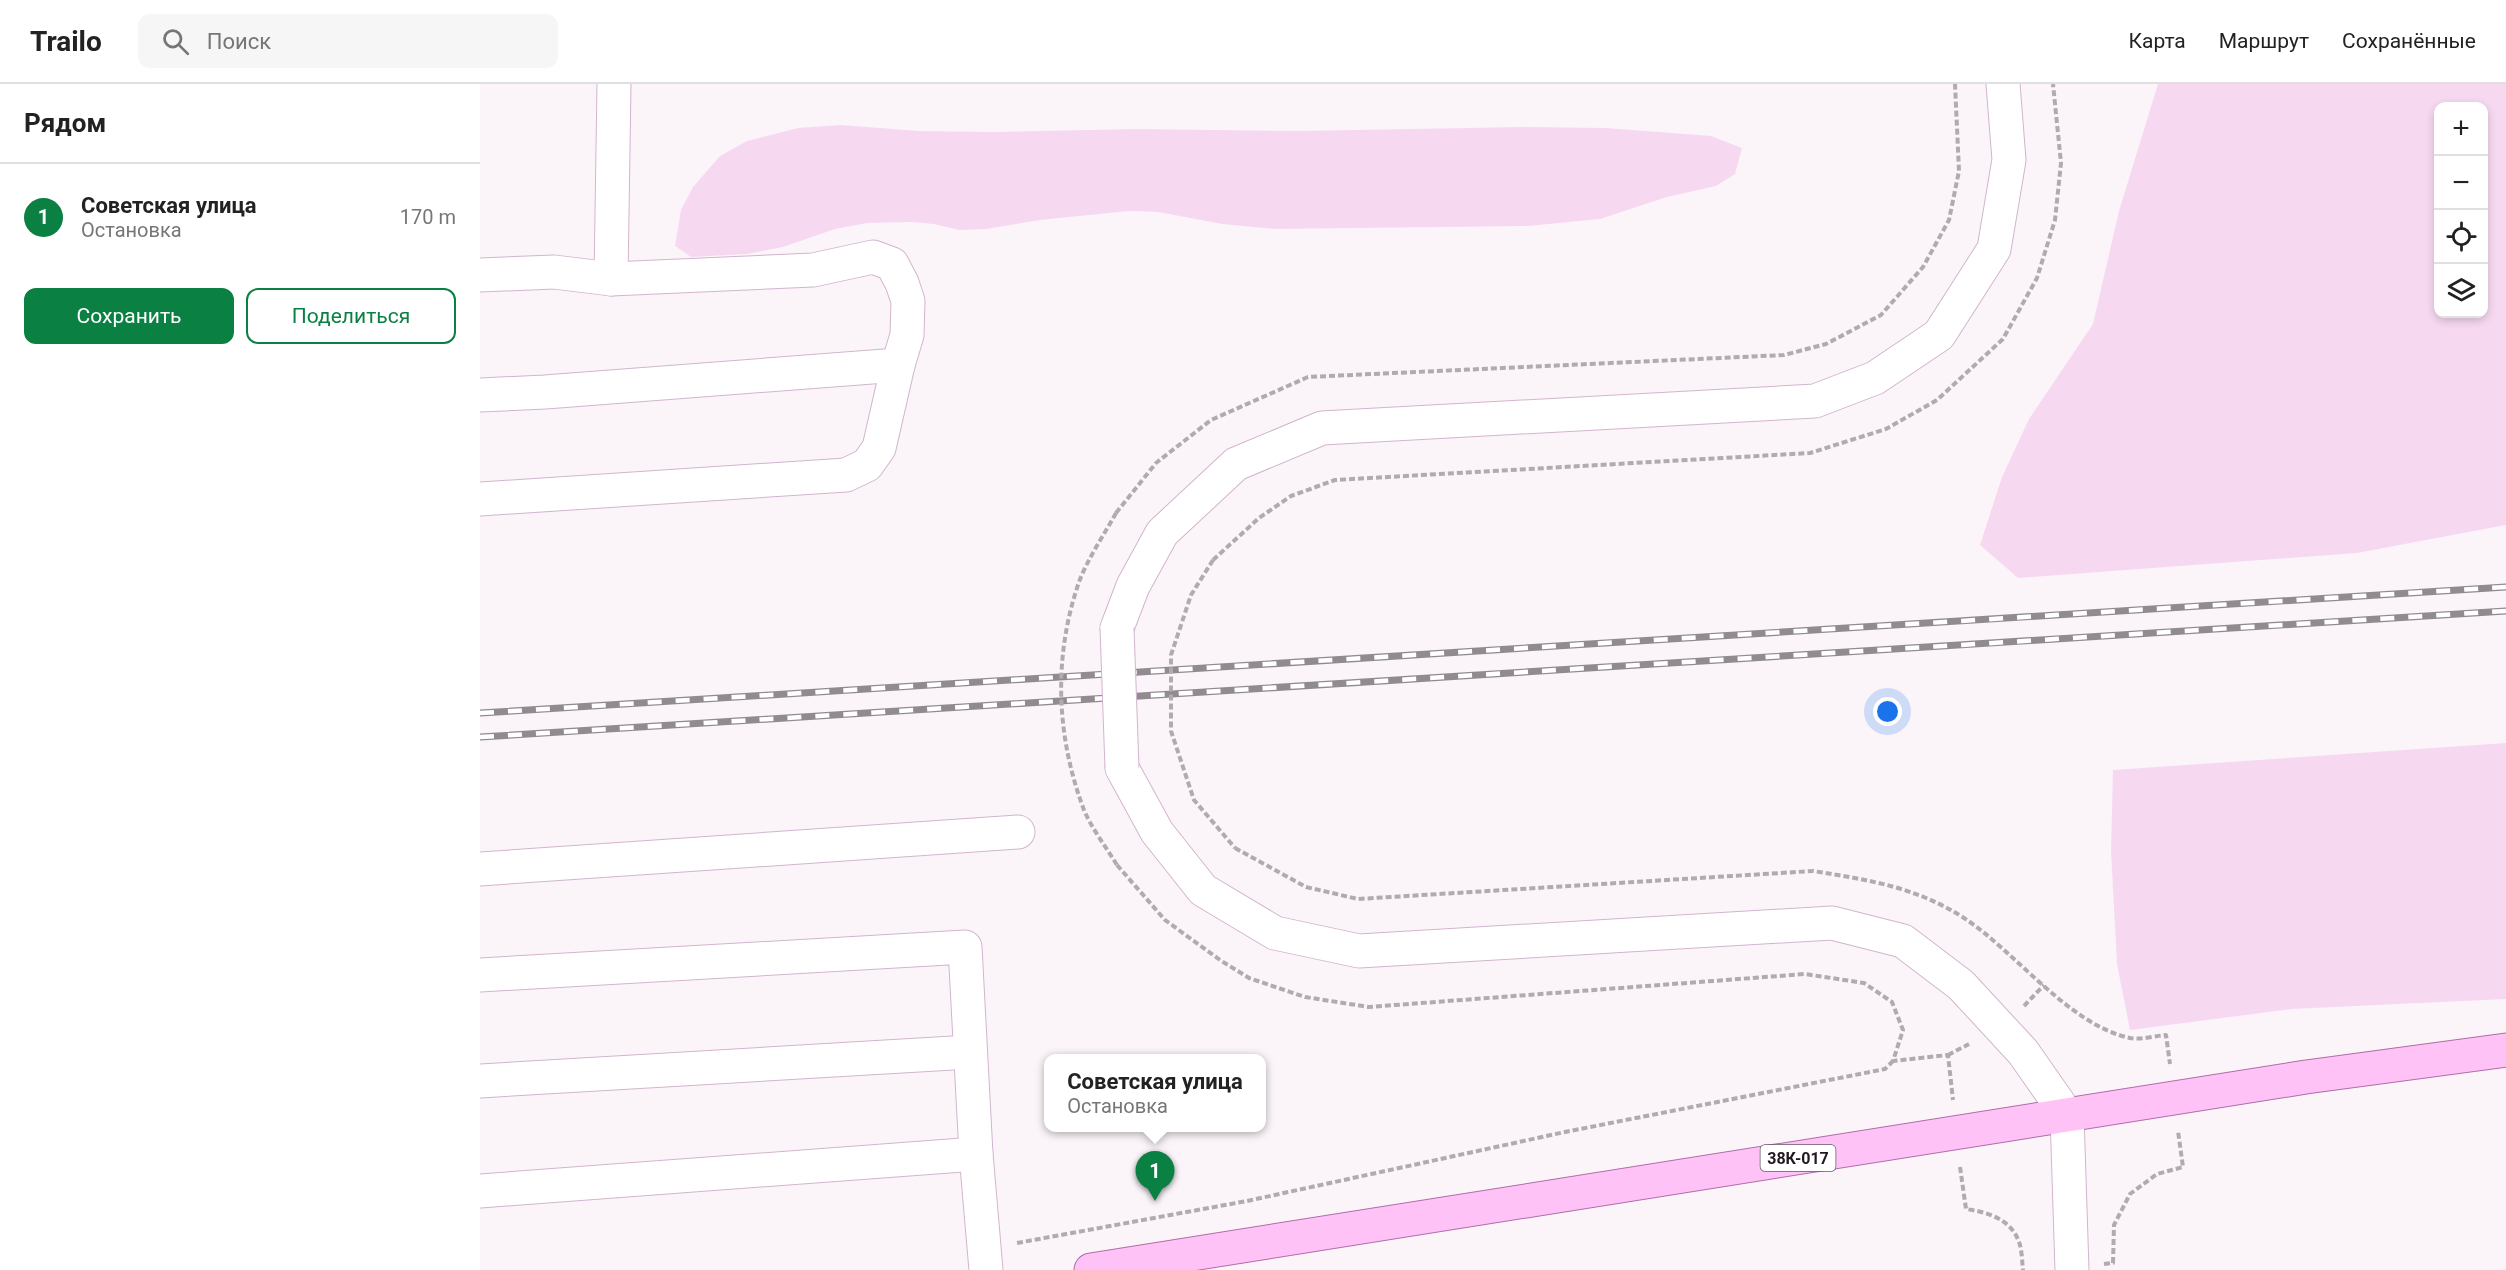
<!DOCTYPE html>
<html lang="ru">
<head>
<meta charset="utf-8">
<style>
	body { margin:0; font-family:Roboto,sans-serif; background:#f6f6f6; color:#222 }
	.controls { position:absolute; right:18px; top:18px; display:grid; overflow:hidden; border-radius:12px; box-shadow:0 3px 9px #0003 }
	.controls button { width:54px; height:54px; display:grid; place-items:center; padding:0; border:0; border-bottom:2px solid #e0e0e0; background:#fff; color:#222; font:30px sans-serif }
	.you { position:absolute; left:1408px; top:628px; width:21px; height:21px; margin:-15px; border:4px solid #fff; border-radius:50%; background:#1a73e8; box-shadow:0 0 0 9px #1a73e833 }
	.badge { display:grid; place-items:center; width:39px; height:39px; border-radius:50%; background:#0b8043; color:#fff; font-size:20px; font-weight:700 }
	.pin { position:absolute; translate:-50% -50px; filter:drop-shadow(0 2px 3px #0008) }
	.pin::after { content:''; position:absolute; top:32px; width:21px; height:18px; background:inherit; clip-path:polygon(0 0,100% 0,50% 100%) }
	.popup { position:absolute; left:564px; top:970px; width:222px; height:78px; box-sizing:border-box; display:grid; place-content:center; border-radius:12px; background:#fff; filter:drop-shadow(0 2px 4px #0005); font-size:20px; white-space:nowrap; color:#767676 }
	.popup b { font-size:22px; color:#222 }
	.popup::after { content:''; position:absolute; left:50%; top:100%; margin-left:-12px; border:12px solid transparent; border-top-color:#fff }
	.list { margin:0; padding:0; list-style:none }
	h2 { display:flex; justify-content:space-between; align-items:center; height:78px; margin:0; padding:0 24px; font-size:26px }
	h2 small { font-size:20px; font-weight:400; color:#767676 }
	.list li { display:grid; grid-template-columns:39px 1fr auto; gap:18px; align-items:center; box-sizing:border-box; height:108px; padding:0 24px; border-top:2px solid #e0e0e0 }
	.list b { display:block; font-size:22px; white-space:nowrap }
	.list p { margin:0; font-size:20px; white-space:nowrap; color:#767676 }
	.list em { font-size:20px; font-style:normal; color:#767676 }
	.actions { display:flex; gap:12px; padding:18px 24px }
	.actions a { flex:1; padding:14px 0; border:2px solid #0b8043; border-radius:12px; text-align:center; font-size:21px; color:#0b8043 }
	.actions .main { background:#0b8043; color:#fff }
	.icon { flex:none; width:33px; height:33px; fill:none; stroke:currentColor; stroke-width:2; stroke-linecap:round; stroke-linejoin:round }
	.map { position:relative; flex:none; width:2026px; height:1186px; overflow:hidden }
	header { display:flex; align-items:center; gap:36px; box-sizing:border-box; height:84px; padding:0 30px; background:#fff; border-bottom:2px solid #e0e0e0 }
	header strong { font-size:28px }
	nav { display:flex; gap:33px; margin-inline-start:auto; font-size:21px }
	.search { width:420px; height:54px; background:#f6f6f6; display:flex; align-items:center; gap:15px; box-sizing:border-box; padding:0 21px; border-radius:12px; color:#767676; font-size:22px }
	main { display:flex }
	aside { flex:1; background:#fff }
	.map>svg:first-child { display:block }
</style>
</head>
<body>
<header>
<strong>Trailo</strong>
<div class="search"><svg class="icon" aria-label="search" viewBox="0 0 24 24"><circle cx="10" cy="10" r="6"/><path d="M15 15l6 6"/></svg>Поиск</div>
<nav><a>Карта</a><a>Маршрут</a><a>Сохранённые</a></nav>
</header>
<main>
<aside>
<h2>Рядом<small></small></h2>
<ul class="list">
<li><span class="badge">1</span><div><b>Советская улица</b><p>Остановка</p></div><em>170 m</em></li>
</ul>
<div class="actions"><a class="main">Сохранить</a><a>Поделиться</a></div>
</aside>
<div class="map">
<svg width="2026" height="1186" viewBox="0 0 2026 1186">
	<rect width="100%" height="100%" fill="#fbf5fa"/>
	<!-- green -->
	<g fill="#f6d9f1" fill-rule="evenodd">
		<path d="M1678,0h348v441l-149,28 -339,25 -38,-33 22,-68 27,-58 64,-95 26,-113zM2004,22v208h-46v-208z"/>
		<polygon points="361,41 439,47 513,48 657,45 818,47 1042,43 1126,44 1231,52 1262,64 1255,90 1236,102 1187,113 1120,135 1048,142 794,145 742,140 678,128 649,127 560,136 506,145 479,146 454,140 431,138 387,139 355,145 303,163 267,170 211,173 195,162 201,126 213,103 240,72 267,57 318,44"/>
		<polygon points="2026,659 2026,915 1812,925 1650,946 1637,880 1631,767 1633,686"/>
	</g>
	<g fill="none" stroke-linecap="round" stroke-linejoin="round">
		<!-- minor casing -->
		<g stroke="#d1b5cd" stroke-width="35">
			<g id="minor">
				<polyline points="0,191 74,188 131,195 333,186 393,173 412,180 422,199 428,217 427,251 418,281 65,308 0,311"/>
				<polyline points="131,195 134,0"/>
				<polyline points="0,415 366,391 387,381 399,364 418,281"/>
				<polyline points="637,544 653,502 682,449 756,380 842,344 1335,317 1395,294 1459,251 1514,165 1529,76 1523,0"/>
				<polyline points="642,684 677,748 723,806 795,849 879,867 1352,839 1423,857 1481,901 1543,968 1587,1031 1592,1186"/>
				<polyline points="0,785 538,748"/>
				<polyline points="0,891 485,863 496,1070 506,1186"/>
				<polyline points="0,997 490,968"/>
				<polyline points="0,1107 496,1070"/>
			</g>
		</g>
		<!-- major casing -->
		<g stroke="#b06ca9" stroke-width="35">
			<polyline id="major" points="611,1186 1826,993 2026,966"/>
		</g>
		<!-- path -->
		<g stroke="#b1aab0" stroke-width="4" stroke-dasharray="6 3" stroke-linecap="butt">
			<polyline points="636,429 676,379 731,336 828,293 1304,271 1346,260 1401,231 1443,183 1469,136 1479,87 1475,0"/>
			<polyline points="733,476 779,434 811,412 855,396 1330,369 1406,345 1457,316 1523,255 1557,194 1575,136 1581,79 1573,0"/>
			<path d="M755,764l71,39 52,12 455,-28c56,9 103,16 151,47 52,34 105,107 166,120 11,2 25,-2 36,-3l4,29"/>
			<polyline points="637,781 685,836 740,876 769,894 825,913 889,923 1325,890 1384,899 1412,918 1423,946 1413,977 1468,971 1473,1016"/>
			<polyline points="1544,922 1564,901"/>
			<polyline points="1468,971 1489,960"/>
			<path d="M1480,1083l6,42c21,3 45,10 53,33 3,8 3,19 4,28"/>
			<polyline points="537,1159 767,1117 1085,1048 1405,985 1413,977"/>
			<polyline points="1624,1180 1633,1179 1634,1141 1650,1110 1677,1090 1703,1083 1698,1047"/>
		</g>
		<!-- minor -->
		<use href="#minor" stroke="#fff" stroke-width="33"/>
		<!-- major -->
		<use href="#major" stroke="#fec2f7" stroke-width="33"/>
		<!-- rail casing -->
		<g stroke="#928a91" stroke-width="7">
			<g id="rail">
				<polyline points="0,629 2026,503"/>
				<polyline points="0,653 2026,527"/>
			</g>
		</g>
		<!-- rail -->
		<use href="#rail" stroke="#fff" stroke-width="4.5" stroke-dasharray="14" stroke-linecap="butt"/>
		<!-- minor-bridge casing -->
		<g stroke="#d1b5cd" stroke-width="35" stroke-linecap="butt">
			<polyline id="minor-bridge" points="637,544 642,684"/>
		</g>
		<!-- path-bridge -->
		<g stroke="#b1aab0" stroke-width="4" stroke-dasharray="6 3" stroke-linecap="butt">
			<path d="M636,429c-12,22 -28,45 -37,69 -26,75 -23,154 5,228 8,19 22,37 33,55"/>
			<polyline points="733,476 711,511 691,571 691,647 714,716 755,764"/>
		</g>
		<!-- minor-bridge -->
		<use href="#minor-bridge" stroke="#fff" stroke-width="33"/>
	</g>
	<g text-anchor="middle" stroke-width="6" stroke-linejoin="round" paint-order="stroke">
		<!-- shield labels -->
		<rect fill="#fff" stroke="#645d64" stroke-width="1.5" x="1280.5" y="1061" width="75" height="26" rx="4.5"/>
		<g font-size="16" font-weight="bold" fill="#221821">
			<text x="1318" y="1080">38К-017</text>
		</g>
	</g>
</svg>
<div class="controls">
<button>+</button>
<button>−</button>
<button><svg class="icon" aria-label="locate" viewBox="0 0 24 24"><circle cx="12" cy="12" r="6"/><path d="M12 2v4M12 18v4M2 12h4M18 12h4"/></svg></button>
<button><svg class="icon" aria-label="layers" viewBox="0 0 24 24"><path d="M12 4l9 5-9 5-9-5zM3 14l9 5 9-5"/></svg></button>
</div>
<div class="you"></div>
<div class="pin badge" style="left:675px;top:1117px">1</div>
<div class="popup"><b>Советская улица</b>Остановка</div>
</div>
</main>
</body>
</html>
